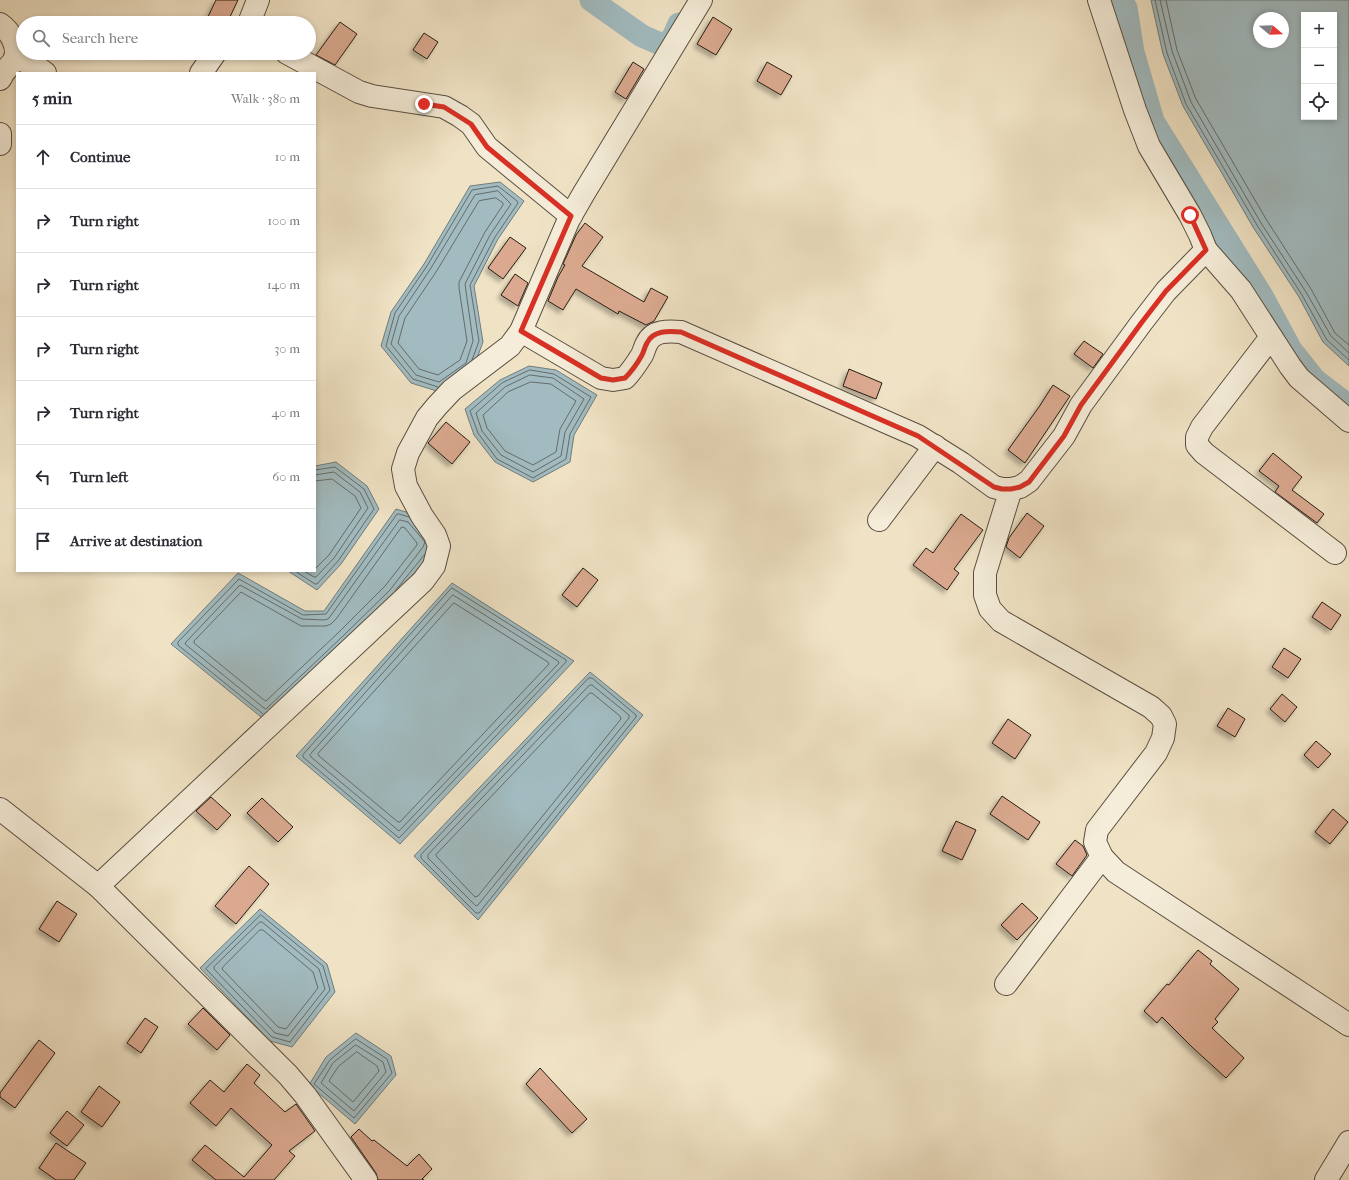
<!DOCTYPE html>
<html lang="en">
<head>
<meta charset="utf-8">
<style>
	body { margin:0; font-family:"IM FELL French Canon",serif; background:#f2f2f3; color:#2b2b33 }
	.controls { position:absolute; right:12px; top:12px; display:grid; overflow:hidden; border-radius:0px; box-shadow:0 2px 6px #0003 }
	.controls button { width:36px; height:36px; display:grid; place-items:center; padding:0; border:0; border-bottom:1px solid #e1e1e2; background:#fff; color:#2b2b33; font:20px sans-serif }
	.compass { position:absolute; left:1253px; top:12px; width:36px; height:36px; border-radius:50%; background:#fff; box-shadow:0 2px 6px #0003; rotate:109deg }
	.stop { position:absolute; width:12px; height:12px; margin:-9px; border:3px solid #d93025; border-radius:50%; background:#fff }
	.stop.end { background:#d93025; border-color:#fff; box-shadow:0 1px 4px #0008 }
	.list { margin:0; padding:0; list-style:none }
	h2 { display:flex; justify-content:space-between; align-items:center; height:52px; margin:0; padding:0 16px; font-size:17px }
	h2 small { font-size:13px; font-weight:400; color:#7c7c81 }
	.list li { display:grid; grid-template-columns:26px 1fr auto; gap:12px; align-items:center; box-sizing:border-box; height:64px; padding:0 16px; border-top:1px solid #e1e1e2 }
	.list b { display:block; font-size:15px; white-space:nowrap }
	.list em { font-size:13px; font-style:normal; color:#7c7c81 }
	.icon { flex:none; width:22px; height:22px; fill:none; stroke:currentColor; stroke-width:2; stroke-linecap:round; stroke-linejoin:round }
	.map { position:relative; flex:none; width:1349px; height:1180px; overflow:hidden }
	.search { position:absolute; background:#fff; box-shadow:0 2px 6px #0003; left:16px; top:16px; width:300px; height:44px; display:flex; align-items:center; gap:10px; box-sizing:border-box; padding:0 14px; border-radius:22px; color:#7c7c81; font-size:15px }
	.panel { position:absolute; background:#fff; box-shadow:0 2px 6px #0003; left:16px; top:72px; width:300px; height:500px; border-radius:0px }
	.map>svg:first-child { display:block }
</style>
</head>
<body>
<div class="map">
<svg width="1349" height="1180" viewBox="0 0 1349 1180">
	<defs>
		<filter id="shadow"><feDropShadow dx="-3.5" dy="3.5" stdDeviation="2" flood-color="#0004"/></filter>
	</defs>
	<rect width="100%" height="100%" fill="#f0e3c5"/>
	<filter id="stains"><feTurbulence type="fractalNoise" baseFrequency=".005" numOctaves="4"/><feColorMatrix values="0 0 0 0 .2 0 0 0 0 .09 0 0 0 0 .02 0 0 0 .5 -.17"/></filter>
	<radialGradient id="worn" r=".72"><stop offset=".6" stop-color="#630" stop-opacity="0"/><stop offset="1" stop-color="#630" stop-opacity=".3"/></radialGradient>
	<!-- water -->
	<g fill="#a1bbc0" stroke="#707c7b" fill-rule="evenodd">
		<path d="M1151,0h198v366l-26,-24 -24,-45 -46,-70 -70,-121 -20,-52zM1304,15h30v102h-30zM1259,18h24v24h-24z"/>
		<polygon points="500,182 524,201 498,239 474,286 483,342 473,369 440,392 411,383 381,346 391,312 424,264 470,186"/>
		<polygon points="529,366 556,370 597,395 574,435 570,462 533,482 495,462 474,435 465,409 500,380"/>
		<polygon points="336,462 367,486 379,509 341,564 317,590 288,571 315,571 315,466"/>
		<polygon points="396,509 413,514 431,552 396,596 266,721 171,644 238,573 305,611 324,611"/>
		<polygon points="452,583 574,661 400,844 296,756"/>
		<polygon points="590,672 643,715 478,920 414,856"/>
		<polygon points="260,909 327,964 335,992 292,1047 270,1041 200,968"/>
		<polygon points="356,1033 391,1056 396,1075 355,1124 309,1085 326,1057"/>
	</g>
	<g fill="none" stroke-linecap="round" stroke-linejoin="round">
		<!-- shore -->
		<g stroke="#646c6a" stroke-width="1">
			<polyline points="1155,0 1167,53 1186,104 1257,225 1302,295 1327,340 1349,360"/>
			<polyline points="1160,0 1172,51 1191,102 1261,223 1306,292 1331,336 1349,353"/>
			<polyline points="1166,0 1177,50 1196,99 1266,219 1311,289 1335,333 1349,345"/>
			<polygon points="498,191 511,204 490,235 465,284 473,341 466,363 439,382 416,375 391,344 399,316 431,268 475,195"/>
			<polygon points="496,198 503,203 503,205 485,232 459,282 459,288 467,341 460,360 438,375 419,369 398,343 405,318 436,272 479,201"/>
			<polygon points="530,370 554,374 591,397 570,434 566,459 533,478 497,459 478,433 470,411 502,383"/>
			<polygon points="530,375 553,378 584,399 565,432 561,456 533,472 501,455 482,431 476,413 505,387"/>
			<polygon points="531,382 551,384 576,401 560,429 556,452 533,465 505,451 487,428 483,415 508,392"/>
			<polyline points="438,387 413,379 386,346 395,313 427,266 472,190 498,186 517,201 518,203 495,237 470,285 479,341 472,360"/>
			<polyline points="315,481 332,479 355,496 361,508 329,555 315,569"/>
			<polygon points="400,520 408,522 425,542 423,547 390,590 343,636 266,709 264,708 185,644 186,642 240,585 302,619 324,620 328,619"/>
			<polygon points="402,527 405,528 417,543 417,545 385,586 339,632 266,701 264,700 194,643 194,641 241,592 301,626 326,626 331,624 336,619"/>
			<polyline points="295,571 315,584 317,584 338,561 374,509 364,489 335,467 315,470"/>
			<polyline points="304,571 314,577 316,577 334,558 368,508 360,492 334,472 315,475"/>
			<polygon points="452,588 566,660 566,662 399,838 303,757 303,755"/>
			<polyline points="395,591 425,554"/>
			<polygon points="453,595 558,661 559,663 399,831 311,757 310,755"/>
			<polygon points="454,603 548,662 549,664 400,822 398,822 319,756 318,754"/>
			<polygon points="589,678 592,678 636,715 636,717 479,913 476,913 421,858 421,855"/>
			<polygon points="590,685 592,685 629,715 629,718 478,905 476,906 428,858 428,855"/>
			<polygon points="590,693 592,693 620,716 621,719 478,896 475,897 437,857 436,855"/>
			<polyline points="263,714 178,645 178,642 239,579 303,615 326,614 397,514 399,514 409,517"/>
			<polygon points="261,915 323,966 330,990 290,1042 272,1037 206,969"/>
			<polygon points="260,922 262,922 319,969 325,989 288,1036 275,1033 214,969 214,967"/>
			<polygon points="260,930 263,930 313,972 318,988 286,1029 278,1027 222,969 223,967"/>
			<polygon points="356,1039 387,1059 392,1073 354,1118 314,1084 330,1060"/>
			<polygon points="356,1045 383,1062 386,1072 354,1111 321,1083 333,1063"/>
			<polygon points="357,1052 377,1066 379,1071 353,1102 329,1081 338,1067"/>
		</g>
		<!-- canal -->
		<g stroke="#a1bbc0" stroke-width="23">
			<polyline points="591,0 642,36 665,46 673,37 679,24"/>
			<polyline points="1121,0 1126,8 1133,52 1153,121 1262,296 1291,350 1314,379 1349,406"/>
		</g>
	</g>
	<!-- building -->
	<g fill="#daa98f" stroke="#271d14" filter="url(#shadow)">
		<polygon points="216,0 238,0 227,23 205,23"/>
		<polygon points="713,17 732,29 716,55 697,44"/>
		<polygon points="340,22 357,34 335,65 316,55"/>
		<polygon points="424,33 438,42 427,59 413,50"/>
		<polygon points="633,62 644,69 626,99 615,92"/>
		<polygon points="767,62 792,76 781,95 757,81"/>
		<polygon points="585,223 603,237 582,266 644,302 651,288 668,297 654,321 646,325 619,311 618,314 576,289 563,310 548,301 558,277 565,265 563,264 576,235"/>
		<polygon points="510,237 526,248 503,279 488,268"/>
		<polygon points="515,274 528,283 518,306 501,295"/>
		<polygon points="1084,341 1103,354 1093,368 1074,354"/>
		<polygon points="849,369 882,383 876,399 843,386"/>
		<polygon points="1053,385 1070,396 1025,463 1008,450 1039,407"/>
		<polygon points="446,422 470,442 452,464 428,443"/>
		<polygon points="1273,453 1302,477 1292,490 1324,514 1317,523 1275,492 1279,486 1259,471"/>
		<polygon points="1027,513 1044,526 1020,558 1006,547 1009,538"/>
		<polygon points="961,514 983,530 954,569 959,573 947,590 913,565 926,548 933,553"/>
		<polygon points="583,568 598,580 577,607 562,595"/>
		<polygon points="1322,602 1341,615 1331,630 1312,617"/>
		<polygon points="1284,648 1301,659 1288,678 1272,667"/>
		<polygon points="1282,694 1297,707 1285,722 1270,709"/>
		<polygon points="1228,708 1245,719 1235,737 1217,726"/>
		<polygon points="1008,719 1031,735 1015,759 992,743"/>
		<polygon points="1316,741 1331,754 1318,768 1304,755"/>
		<polygon points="1002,796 1040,822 1028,840 990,814"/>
		<polygon points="211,797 231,815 217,830 196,811"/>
		<polygon points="262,798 293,827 278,842 247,813"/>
		<polygon points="1333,809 1348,822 1330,844 1315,832"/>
		<polygon points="956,821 976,830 962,860 942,851"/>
		<polygon points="1075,840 1083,846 1087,855 1072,876 1056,864"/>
		<polygon points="249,866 269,884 236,924 215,906"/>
		<polygon points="57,901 77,914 59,942 39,929"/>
		<polygon points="1022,903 1038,918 1017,940 1001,925"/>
		<polygon points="1198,950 1212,961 1210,964 1239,989 1215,1019 1218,1022 1212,1028 1244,1058 1226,1078 1192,1047 1162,1017 1157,1023 1144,1011 1167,984 1169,985"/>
		<polygon points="203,1008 230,1035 217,1050 188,1024"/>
		<polygon points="145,1018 158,1027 141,1053 127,1043"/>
		<polygon points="39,1040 55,1053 15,1108 0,1097 0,1093"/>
		<polygon points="247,1064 260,1075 254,1083 285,1112 296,1104 315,1131 289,1151 295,1156 274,1180 216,1180 192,1160 205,1145 244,1177 272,1145 231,1108 216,1126 190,1103 210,1080 224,1092"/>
		<polygon points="540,1068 587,1119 572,1133 526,1084"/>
		<polygon points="99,1086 120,1102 102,1127 81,1112"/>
		<polygon points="67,1111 84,1125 67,1146 50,1133"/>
		<polygon points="359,1129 372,1141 374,1140 407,1166 419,1154 432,1169 422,1179 424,1180 378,1180 376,1173 351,1137"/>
		<polygon points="56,1143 86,1163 74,1180 56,1180 39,1168"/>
	</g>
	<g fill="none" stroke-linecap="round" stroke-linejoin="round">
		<!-- street casing -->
		<g stroke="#594e40" stroke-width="24">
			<g id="street">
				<polyline points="1099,0 1135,110 1149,146 1190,215 1200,235 1206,250 1241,290 1290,366 1299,378 1349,421"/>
				<polyline points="249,23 258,0"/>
				<path d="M0,24c10,7 19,22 15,35 -2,4 -7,8 -10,12 -2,2 -3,5 -5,8"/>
				<polyline points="287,53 359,92 372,96 444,107 460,116 471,124 487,147 571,216"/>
				<polyline points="15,57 34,65 45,73"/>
				<polyline points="201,73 215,53"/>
				<polyline points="0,134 0,144"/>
				<path d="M521,331l80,47 12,2 12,-2c7,-7 12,-15 17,-23 2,-4 3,-9 5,-12 6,-13 22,-12 34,-11l237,104 43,27 33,24 8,2h9l9,-2 9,-6 35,-45 17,-31 61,-83 24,-31 40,-41"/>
				<polyline points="1271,337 1202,427 1197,437 1197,445 1204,453 1335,553"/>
				<polyline points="1011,489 985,573 985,595 990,609 1001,621 1151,707 1161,716 1165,724 1163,738 1156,753 1097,830 1095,842 1102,857 1116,872 1349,1025"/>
				<polyline points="879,520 935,446"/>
				<polyline points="0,809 98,886 288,1075 305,1095 366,1180"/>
				<polyline points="98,886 423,581 434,566 439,546 435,535 422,516 406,486 403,469 408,453 427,418 437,406 452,390 510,346 521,331 569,219 584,193 701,0"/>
				<polyline points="1006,984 1102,857"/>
				<polyline points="1326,1180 1349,1142"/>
			</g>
		</g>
		<!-- street -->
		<use href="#street" stroke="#f5edd9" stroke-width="22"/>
	</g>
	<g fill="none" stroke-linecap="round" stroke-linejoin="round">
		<!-- route -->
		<path stroke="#d93025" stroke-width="5" d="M424,104l20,3 27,17 16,23 84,69 -50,115 80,47 12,2 12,-2c7,-7 12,-14 17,-23 2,-4 3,-9 5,-12 6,-13 22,-12 34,-11l237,104 76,51 8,2h9l9,-2 9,-5 35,-46 17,-31 61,-83 24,-31 40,-41 -16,-35"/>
	</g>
	<rect width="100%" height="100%" filter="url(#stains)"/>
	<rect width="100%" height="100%" fill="url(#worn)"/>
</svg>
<div class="controls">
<button>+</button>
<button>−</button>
<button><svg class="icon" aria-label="locate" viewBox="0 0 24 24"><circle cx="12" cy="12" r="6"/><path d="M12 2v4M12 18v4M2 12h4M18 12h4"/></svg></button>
</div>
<svg class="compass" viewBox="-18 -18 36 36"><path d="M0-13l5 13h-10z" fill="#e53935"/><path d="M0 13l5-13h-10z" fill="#7c7c81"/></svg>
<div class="stop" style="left:1190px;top:215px"></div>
<div class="stop end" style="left:424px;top:104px"></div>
<div class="search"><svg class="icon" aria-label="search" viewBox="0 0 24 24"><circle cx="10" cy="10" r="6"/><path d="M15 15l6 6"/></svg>Search here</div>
<section class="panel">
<h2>5 min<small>Walk · 380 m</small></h2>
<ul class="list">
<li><svg class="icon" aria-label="ahead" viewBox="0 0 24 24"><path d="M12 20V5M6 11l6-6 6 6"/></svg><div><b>Continue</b></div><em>10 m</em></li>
<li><svg class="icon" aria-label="right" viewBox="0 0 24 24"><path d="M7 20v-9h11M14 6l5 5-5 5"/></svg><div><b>Turn right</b></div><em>100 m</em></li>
<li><svg class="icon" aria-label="right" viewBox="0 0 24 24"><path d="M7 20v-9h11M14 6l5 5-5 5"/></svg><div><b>Turn right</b></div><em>140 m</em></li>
<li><svg class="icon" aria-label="right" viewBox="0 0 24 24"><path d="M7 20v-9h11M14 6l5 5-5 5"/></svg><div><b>Turn right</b></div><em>30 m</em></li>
<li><svg class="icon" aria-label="right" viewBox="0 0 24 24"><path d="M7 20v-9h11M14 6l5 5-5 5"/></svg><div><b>Turn right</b></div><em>40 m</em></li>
<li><svg class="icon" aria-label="left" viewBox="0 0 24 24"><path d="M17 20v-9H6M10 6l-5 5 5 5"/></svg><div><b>Turn left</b></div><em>60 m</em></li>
<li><svg class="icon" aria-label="arrive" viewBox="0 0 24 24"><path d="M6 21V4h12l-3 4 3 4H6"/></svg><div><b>Arrive at destination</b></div></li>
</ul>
</section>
</div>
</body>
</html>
